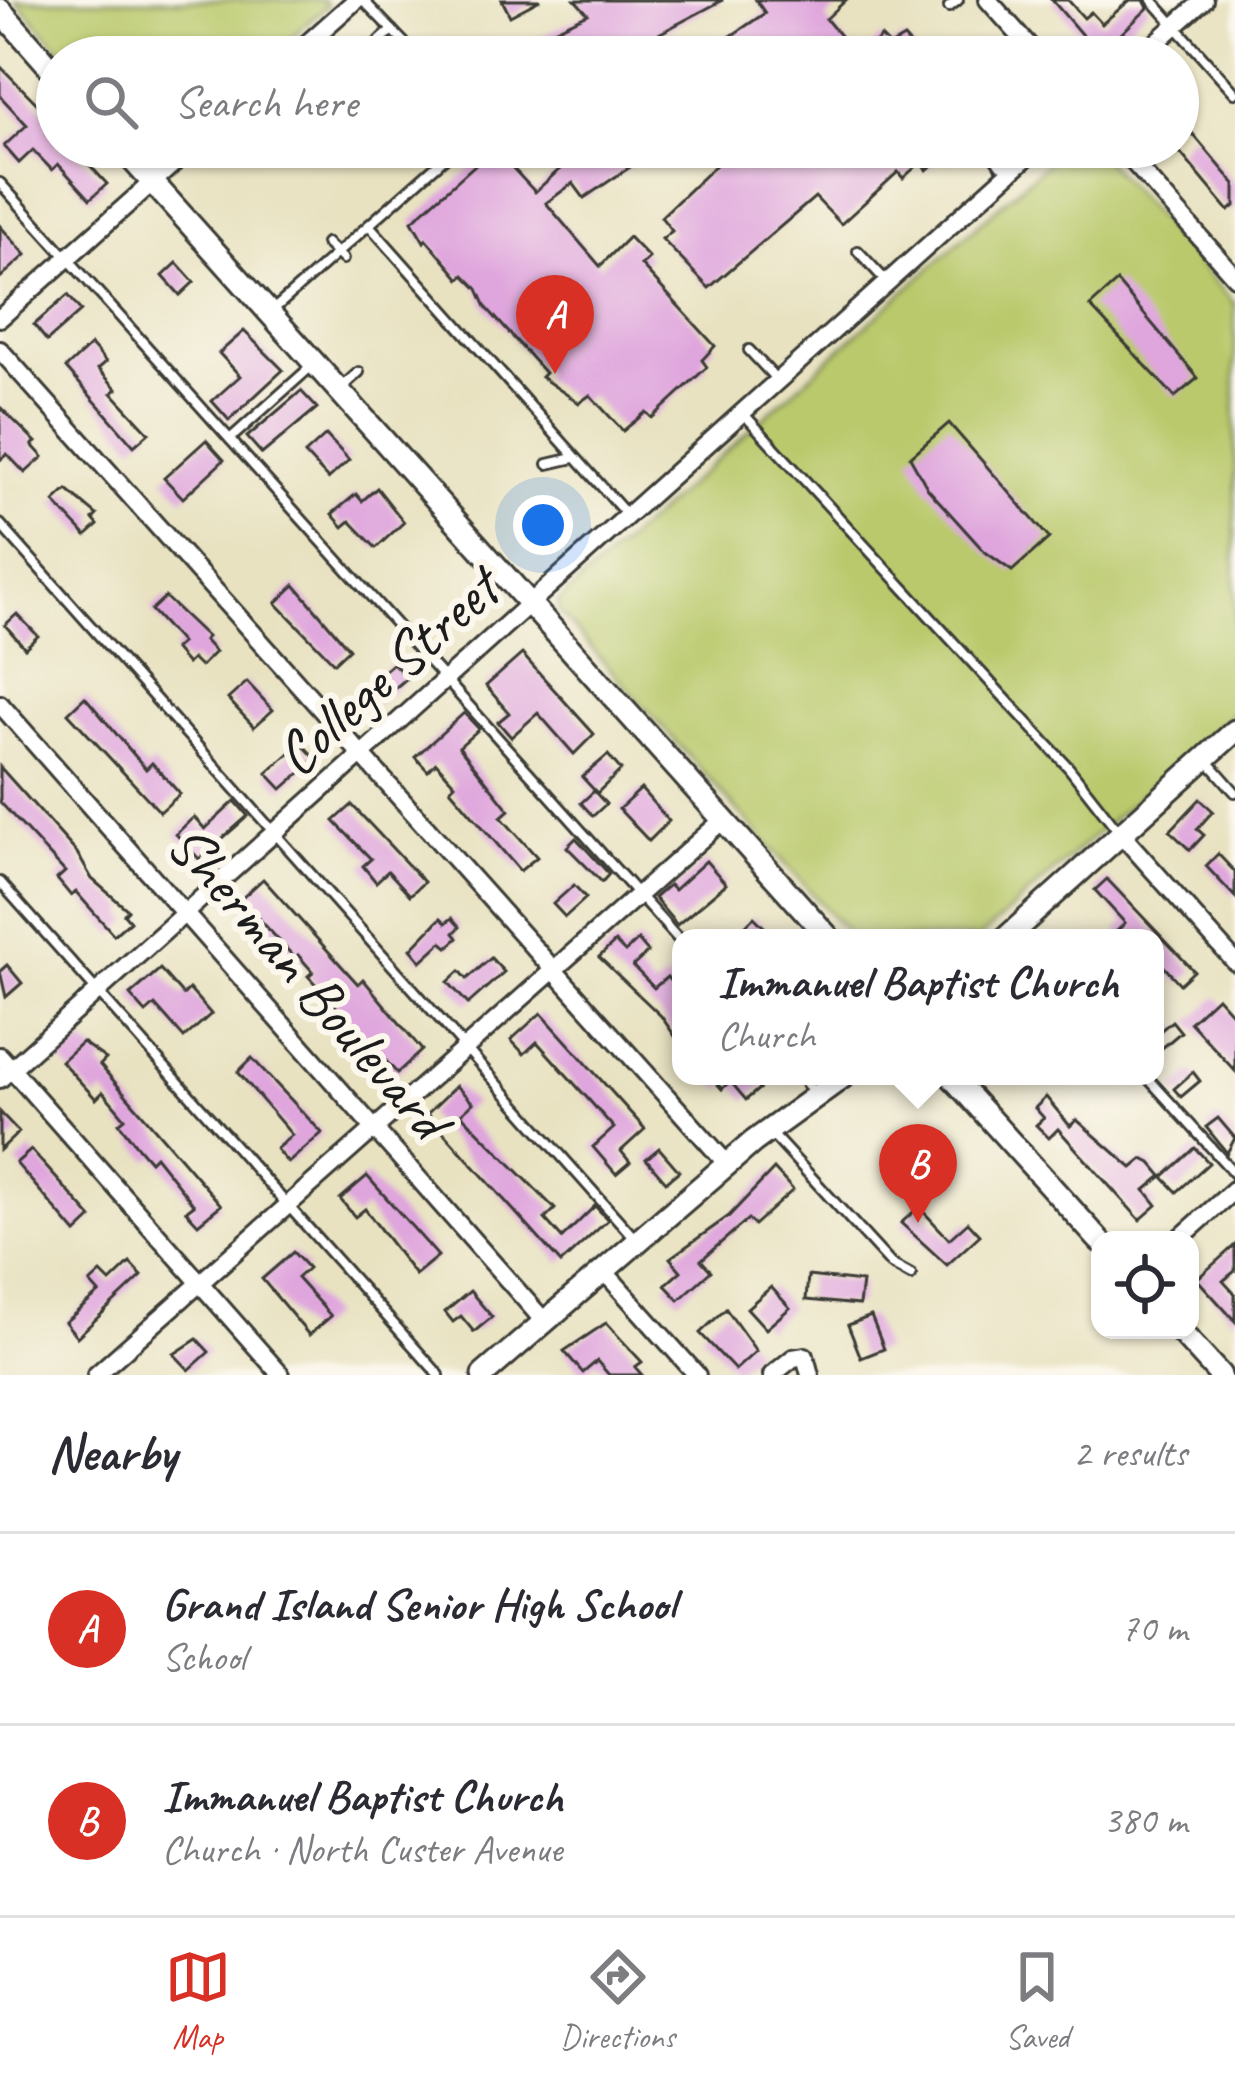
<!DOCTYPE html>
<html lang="en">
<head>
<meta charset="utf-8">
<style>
	body { margin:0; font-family:Caveat,sans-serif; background:#f7f7f7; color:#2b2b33 }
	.controls { position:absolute; right:36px; bottom:36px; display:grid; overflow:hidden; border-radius:24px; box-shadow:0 3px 9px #0004 }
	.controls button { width:108px; height:108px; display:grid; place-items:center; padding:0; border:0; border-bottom:3px solid #e1e1e2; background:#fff; color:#2b2b33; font:60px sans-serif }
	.you { position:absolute; left:543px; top:525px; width:42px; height:42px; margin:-30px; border:9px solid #fff; border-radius:50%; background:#1a73e8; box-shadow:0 0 0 18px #1a73e833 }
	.badge { display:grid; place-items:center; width:78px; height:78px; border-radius:50%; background:#d93025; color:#fff; font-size:39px; font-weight:700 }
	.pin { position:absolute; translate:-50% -99px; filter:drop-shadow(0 3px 6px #0008) }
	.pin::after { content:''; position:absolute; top:63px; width:42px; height:36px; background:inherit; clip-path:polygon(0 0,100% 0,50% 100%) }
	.popup { position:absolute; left:672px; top:929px; width:492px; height:156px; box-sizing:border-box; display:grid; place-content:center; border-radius:24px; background:#fff; filter:drop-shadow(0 3px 9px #0005); font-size:39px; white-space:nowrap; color:#7c7c81 }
	.popup b { font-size:45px; color:#2b2b33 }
	.popup::after { content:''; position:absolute; left:50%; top:100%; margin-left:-24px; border:24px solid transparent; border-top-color:#fff }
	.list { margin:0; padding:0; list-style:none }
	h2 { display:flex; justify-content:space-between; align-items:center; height:156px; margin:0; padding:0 48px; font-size:51px }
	h2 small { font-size:39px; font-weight:400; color:#7c7c81 }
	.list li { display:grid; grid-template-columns:78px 1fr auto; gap:36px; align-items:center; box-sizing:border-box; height:192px; padding:0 48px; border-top:3px solid #e1e1e2 }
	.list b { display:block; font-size:45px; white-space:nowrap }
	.list p { margin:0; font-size:39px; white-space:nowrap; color:#7c7c81 }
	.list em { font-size:39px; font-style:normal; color:#7c7c81 }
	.icon { flex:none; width:66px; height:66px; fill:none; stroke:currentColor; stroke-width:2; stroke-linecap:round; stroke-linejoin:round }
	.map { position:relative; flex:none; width:1235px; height:1375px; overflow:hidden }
	.search { position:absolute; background:#fff; box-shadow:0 3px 9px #0004; left:36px; right:36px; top:36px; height:132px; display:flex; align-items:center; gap:30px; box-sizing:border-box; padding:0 42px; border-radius:66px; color:#7c7c81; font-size:45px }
	.sheet { height:540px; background:#fff }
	nav { display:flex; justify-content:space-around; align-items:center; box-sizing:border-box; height:168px; border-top:3px solid #e1e1e2; background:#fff; font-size:33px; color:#7c7c81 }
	nav a { display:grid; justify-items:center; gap:6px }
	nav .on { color:#d93025 }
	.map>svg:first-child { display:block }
</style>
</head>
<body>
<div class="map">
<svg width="1235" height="1375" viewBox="0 0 1235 1375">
	<rect width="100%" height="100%" fill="#fbf7ec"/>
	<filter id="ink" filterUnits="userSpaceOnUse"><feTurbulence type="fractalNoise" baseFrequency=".00833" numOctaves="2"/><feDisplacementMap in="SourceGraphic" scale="24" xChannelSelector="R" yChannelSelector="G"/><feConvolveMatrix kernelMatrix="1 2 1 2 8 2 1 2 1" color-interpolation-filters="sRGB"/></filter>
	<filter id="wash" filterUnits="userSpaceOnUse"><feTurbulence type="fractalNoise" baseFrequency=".004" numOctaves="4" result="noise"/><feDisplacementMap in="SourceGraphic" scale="48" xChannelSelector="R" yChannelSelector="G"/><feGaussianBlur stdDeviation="2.7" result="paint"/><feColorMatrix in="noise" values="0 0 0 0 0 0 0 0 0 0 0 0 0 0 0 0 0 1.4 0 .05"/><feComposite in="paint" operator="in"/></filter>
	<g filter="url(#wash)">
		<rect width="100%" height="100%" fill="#e8e2c1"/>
		<!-- green -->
		<g fill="#bac96c" stroke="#6b7244" stroke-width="3">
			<polygon points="16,0 324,0 327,6 269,57 67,57"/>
			<polygon points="1065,147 1093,147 1235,304 1235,711 979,938 852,938 559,612 558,602"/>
		</g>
		<g id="blocks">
			<!-- building -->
			<g fill="#dfa5dd">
				<polygon points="502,0 540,0 510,16"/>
				<polygon points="575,0 723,0 615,57 551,57 539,37 588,14"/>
				<polygon points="756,0 846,0 826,19 858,57 700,57 765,13"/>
				<polygon points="1052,0 1068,0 1084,18 1091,12 1102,24 1130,0 1144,0 1148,8 1099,55"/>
				<polygon points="881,37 890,46 904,38 921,57 862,57"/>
				<polygon points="0,66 57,124 57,147 73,147 107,184 90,199 58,164 52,170 33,150 19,163 4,146 27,125 0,96"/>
				<polygon points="1192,133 1235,184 1235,206 1229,211 1178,150"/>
				<polygon points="571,147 660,147 584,198 573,183 546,203 600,266 629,237 649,258 641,265 715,346 702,360 707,367 652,418 646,412 623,431 590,395 579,403 541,377 545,373 486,307 478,289 464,275 460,279 426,239 424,242 412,221 494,148 535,192 562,167 555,158"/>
				<polygon points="735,147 953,147 927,170 920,163 903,178 898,172 841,224 815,197 709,288 662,239 672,231 661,217"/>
				<polygon points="0,226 26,255 0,278"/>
				<polygon points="177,263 194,282 180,295 163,276"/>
				<polygon points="1117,282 1198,378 1175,397 1090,306"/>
				<polygon points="68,295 81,311 47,341 34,325"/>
				<polygon points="244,331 283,370 229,420 212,401 240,376 219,353"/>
				<polygon points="91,345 106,362 98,369 117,389 112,393 149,433 134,446 66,368"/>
				<polygon points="301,391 317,408 262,454 247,437"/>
				<polygon points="0,407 36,442 32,445 43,457 25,473 7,454 0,460"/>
				<polygon points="949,423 1049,538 1012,571 984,551 928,489 910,457"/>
				<polygon points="326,435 349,460 328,479 305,454"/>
				<polygon points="206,440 224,460 183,498 164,478"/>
				<polygon points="377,488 404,522 376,548 350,521 343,527 332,514 356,494 362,501"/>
				<polygon points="67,490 97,515 93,519 98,525 86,536 54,502"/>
				<polygon points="295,585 349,649 334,663 276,603"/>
				<polygon points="165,597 207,637 204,640 215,652 200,667 192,659 187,664 174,649 181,643 151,610"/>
				<polygon points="17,614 38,636 25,648 5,625"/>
				<polygon points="522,654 594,734 574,754 538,713 511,737 498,722 509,713 486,686"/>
				<polygon points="393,663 407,678 374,706 360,691"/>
				<polygon points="247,682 273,710 254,727 228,699"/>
				<polygon points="85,697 146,769 152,763 180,794 160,812 68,713"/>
				<polygon points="464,713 479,729 459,747 509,810 501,817 537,857 520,871 450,789 455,784 436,763 428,771 415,757"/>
				<polygon points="301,743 316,759 282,789 267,773"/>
				<polygon points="608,755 621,770 597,793 582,777"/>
				<polygon points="0,767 77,853 92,879 128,910 124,914 130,921 114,935 76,892 71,896 57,879 65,872 0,802"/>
				<polygon points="641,789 669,821 649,841 619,809"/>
				<polygon points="594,791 606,804 593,816 581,803"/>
				<polygon points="1200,799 1213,811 1197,829 1204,835 1190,850 1170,831"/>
				<polygon points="235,801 248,816 199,859 176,834 194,817 205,829"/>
				<polygon points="352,805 424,882 410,895 388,871 376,882 363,866 371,859 334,821"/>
				<polygon points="576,838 609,874 602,882 567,847"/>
				<polygon points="1218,854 1235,872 1235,897 1206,866"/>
				<polygon points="706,861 726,884 677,925 654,898 669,885 674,890"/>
				<polygon points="263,879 358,984 363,979 422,1050 397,1073 308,976 313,972 298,955 295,958 241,899"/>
				<polygon points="1107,879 1194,971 1180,984 1155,957 1155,938 1123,938 1117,931 1125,923 1095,890"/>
				<polygon points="574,885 586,898 565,917 553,904"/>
				<polygon points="754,917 775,938 745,938 739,932"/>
				<polygon points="441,918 446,923 452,918 460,927 454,933 458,938 448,947 442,942 421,961 411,949"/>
				<polygon points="638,940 648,952 633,966 654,988 667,977 681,994 681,1045 661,1016 599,957 615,942 625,952"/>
				<polygon points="491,958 504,972 468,1004 448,982 460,971 467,979"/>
				<polygon points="7,965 22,983 6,997 0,971"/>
				<polygon points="160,969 183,995 189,989 211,1014 184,1038 155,1005 146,1013 130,995"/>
				<polygon points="1217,997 1235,1017 1235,1071 1190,1022"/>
				<polygon points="541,1013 645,1129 621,1151 630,1162 616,1174 593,1147 614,1128 537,1042 524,1054 511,1040"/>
				<polygon points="1172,1021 1181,1032 1155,1054 1155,1035"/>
				<polygon points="82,1042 106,1059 100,1065 221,1205 198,1224 186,1211 194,1205 155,1156 150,1161 137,1146 119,1123 125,1118 103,1092 96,1099 61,1061"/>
				<polygon points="252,1058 322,1133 288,1163 276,1149 292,1135 238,1072"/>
				<polygon points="1193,1072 1200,1081 1181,1097 1174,1089"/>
				<polygon points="710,1076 762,1076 767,1082 746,1100 730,1081 722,1089"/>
				<polygon points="456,1086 473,1103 461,1114 555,1209 545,1219 562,1238 595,1206 608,1220 561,1263 427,1114"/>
				<polygon points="1046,1097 1070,1126 1077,1120 1132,1168 1143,1159 1151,1163 1162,1176 1145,1190 1157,1205 1140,1220 1058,1129 1049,1138 1036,1125 1044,1118 1035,1108"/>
				<polygon points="0,1112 19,1132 0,1150"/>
				<polygon points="1218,1118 1235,1138 1227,1153 1206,1127"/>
				<polygon points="659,1148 679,1171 666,1182 646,1159"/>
				<polygon points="1195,1148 1209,1163 1177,1192 1163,1177"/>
				<polygon points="31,1150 92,1218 76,1233 16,1163"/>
				<polygon points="774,1169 793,1190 754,1225 748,1219 701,1260 711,1271 679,1300 665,1285 681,1271 670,1258 729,1216"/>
				<polygon points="367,1176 438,1256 415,1275 365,1209 355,1217 340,1199"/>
				<polygon points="919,1207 949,1239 968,1222 980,1235 947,1265 901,1223"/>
				<polygon points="1235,1245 1235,1271 1223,1281 1235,1294 1235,1321 1197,1279"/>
				<polygon points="293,1252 308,1268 297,1278 331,1316 309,1335 262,1279"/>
				<polygon points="130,1263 142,1276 77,1337 65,1322 99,1293 90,1283 101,1273 110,1282"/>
				<polygon points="808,1276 862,1282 859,1305 806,1300"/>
				<polygon points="771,1287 790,1308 766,1329 747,1308"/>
				<polygon points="470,1291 492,1317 474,1332 461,1316 453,1322 445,1312"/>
				<polygon points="726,1309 756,1351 735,1370 700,1333"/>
				<polygon points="871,1316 884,1349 861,1358 848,1325"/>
				<polygon points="606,1323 642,1362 635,1367 642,1375 609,1375 597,1361 583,1373 564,1351"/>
				<polygon points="197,1339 209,1352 189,1370 174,1354"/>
			</g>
		</g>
	</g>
	<g filter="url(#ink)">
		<use href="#blocks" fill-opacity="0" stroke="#3b3a35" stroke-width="3"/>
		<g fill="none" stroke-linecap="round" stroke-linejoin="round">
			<!-- service casing -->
			<g stroke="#3b3a35" stroke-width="14">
				<g id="service">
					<polyline points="363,0 418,57"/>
					<polyline points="1152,0 1235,93"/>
					<polyline points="949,7 958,0"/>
					<polyline points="374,46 392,30"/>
					<polyline points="988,147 1000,165 1012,164"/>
					<polyline points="0,183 681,942"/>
					<polyline points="369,225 627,515"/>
					<polyline points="326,243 343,259"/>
					<polyline points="858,251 886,281"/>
					<polyline points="274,309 457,147"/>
					<polyline points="749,350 777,380"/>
					<polyline points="342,387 359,372"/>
					<polyline points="742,412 1069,768 1120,833"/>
					<polyline points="230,439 314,364"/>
					<polyline points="548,464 574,458"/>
					<polyline points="0,524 637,1241"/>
					<polyline points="1206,759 1235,792"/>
					<polyline points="0,882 439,1375"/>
					<polyline points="800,1076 816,1095"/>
					<polyline points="1146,1076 1235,1174"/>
					<polyline points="770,1132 891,1264 911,1275"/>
				</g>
			</g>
			<!-- minor casing -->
			<g stroke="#3b3a35" stroke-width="22">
				<g id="minor">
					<polyline points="988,0 1039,57"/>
					<polyline points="292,57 356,0"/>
					<polyline points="1140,57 1204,0"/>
					<polyline points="1120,147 1235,277"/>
					<polyline points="0,318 192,147"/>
					<polyline points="0,350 727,1164"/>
					<polyline points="0,704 544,1321"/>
					<polyline points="1121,834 1235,962"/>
					<polyline points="0,1056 281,1375"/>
					<polyline points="0,1079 1038,147"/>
					<polyline points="1178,1240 1235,1189"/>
					<polyline points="603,1270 697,1375"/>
					<polyline points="96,1375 724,819"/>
					<polyline points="772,1375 793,1358 805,1356 810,1375"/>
				</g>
			</g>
			<!-- tertiary casing -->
			<g stroke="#3b3a35" stroke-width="27">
				<g id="tertiary">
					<polyline points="0,10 57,75"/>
					<polyline points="121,147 829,938"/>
					<polyline points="1006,938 1235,731"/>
					<polyline points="951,1076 1100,1241"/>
					<polyline points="1179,1330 1220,1375"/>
					<polyline points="483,1375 753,1142 844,1076"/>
				</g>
			</g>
			<!-- service -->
			<use href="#service" stroke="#fff" stroke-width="8"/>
			<!-- minor -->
			<use href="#minor" stroke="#fff" stroke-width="16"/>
			<!-- tertiary -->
			<use href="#tertiary" stroke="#fff" stroke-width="21"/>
		</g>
	</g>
	<g text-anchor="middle" stroke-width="12" stroke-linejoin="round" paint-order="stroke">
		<!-- street labels -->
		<g font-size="60" fill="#1c1c1c" stroke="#fbf7ec">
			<text transform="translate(386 671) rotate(-42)" y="21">College Street</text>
			<text transform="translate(309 980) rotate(49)" y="21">Sherman Boulevard</text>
		</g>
	</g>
</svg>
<div class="controls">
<button><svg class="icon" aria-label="locate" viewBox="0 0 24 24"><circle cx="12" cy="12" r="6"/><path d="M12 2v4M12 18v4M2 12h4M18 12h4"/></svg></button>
</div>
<div class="you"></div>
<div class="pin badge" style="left:555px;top:374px">A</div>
<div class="pin badge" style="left:918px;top:1223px">B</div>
<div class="popup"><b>Immanuel Baptist Church</b>Church</div>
<div class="search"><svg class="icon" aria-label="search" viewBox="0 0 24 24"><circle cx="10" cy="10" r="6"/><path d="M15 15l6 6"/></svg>Search here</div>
</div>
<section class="sheet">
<h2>Nearby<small>2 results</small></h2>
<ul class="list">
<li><span class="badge">A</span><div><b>Grand Island Senior High School</b><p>School</p></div><em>70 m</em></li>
<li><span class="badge">B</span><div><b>Immanuel Baptist Church</b><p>Church · North Custer Avenue</p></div><em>380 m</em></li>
</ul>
</section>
<nav>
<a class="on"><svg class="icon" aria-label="map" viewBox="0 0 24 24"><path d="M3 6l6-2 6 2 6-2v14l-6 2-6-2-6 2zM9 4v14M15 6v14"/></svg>Map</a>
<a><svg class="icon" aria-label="directions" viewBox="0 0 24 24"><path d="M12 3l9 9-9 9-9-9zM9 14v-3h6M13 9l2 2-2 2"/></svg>Directions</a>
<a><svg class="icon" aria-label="saved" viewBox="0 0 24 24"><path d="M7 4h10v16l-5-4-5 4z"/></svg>Saved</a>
</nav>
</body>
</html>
